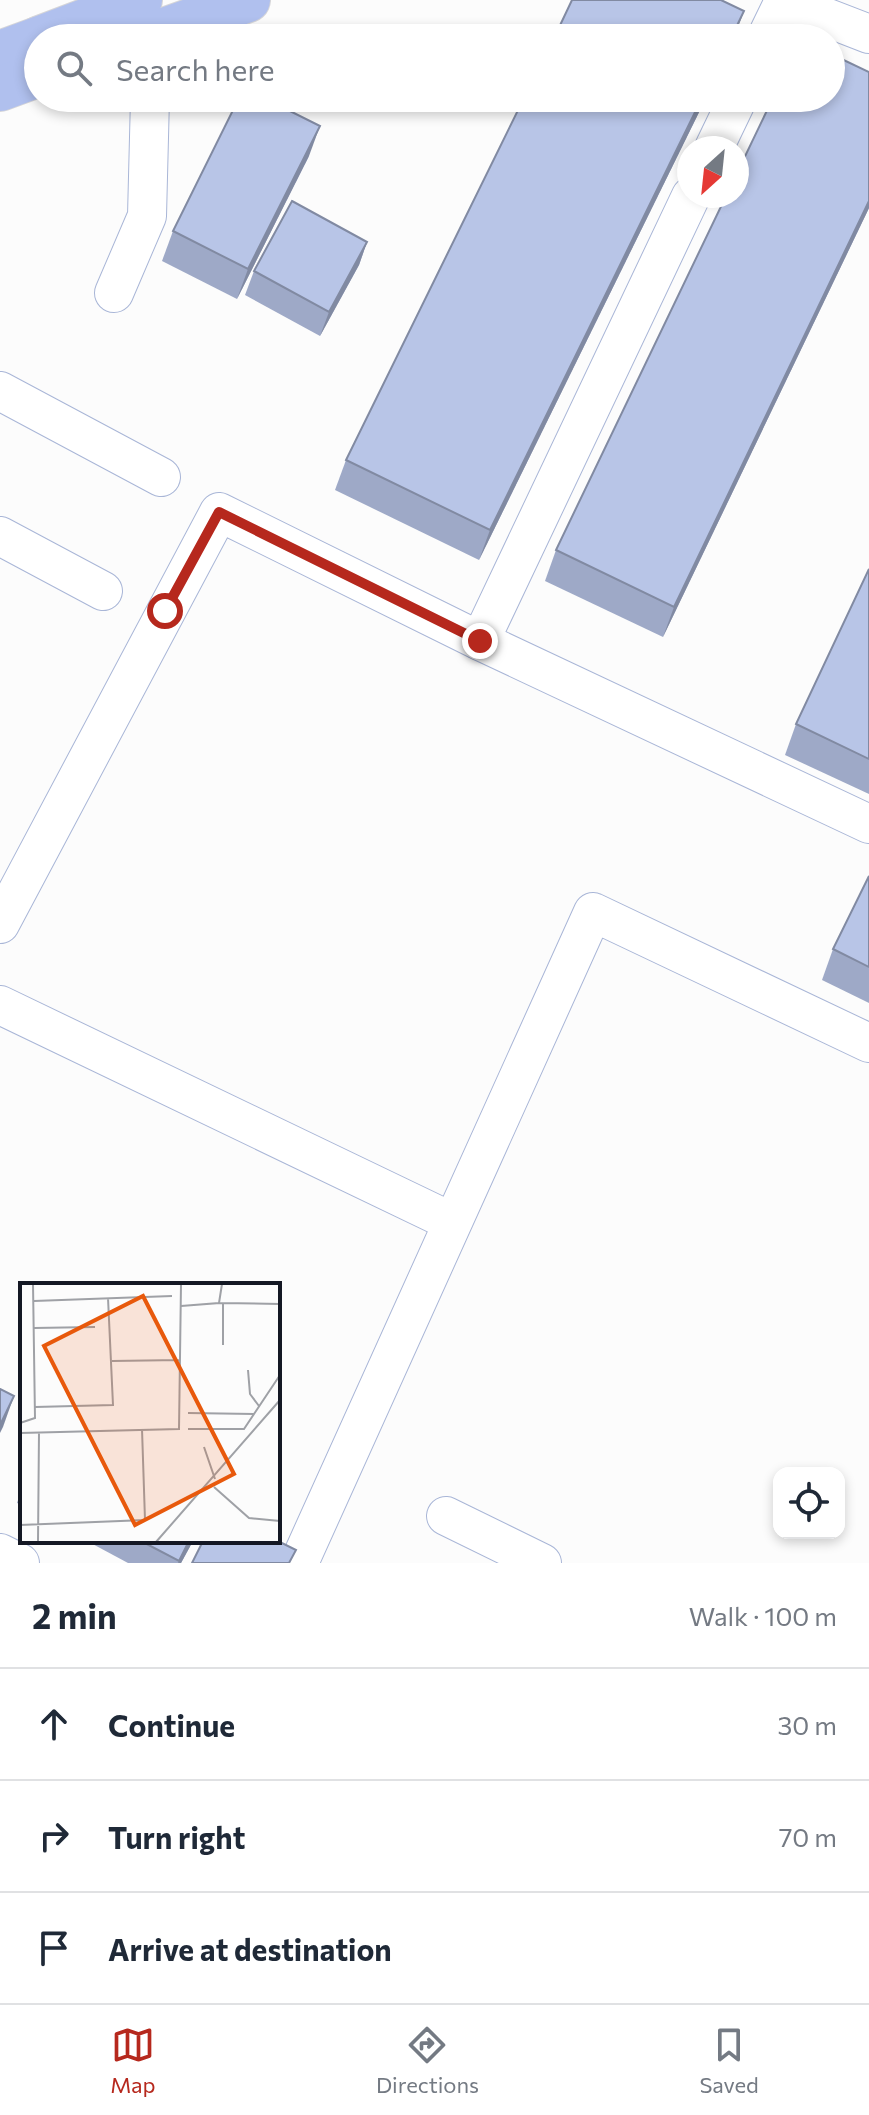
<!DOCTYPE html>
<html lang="en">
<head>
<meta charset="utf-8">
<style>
	body { margin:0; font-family:Commissioner,sans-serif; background:#f2f2f3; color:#1f2937 }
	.controls { position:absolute; right:24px; bottom:24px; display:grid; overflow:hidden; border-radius:16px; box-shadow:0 4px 12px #0003 }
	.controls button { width:72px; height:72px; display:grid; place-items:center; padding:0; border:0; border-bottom:2px solid #e0e1e3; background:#fff; color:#1f2937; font:40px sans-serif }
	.compass { position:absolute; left:677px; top:136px; width:72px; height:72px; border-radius:50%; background:#fff; box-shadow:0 4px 12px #0003; rotate:207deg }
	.stop { position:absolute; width:24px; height:24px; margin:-18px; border:6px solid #b6281d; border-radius:50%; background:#fff }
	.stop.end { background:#b6281d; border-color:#fff; box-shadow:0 2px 8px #0008 }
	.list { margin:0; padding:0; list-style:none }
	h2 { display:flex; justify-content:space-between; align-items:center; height:104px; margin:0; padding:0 32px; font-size:34px }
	h2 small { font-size:26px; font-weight:400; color:#747a83 }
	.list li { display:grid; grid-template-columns:52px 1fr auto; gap:24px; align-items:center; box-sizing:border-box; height:112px; padding:0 32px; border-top:2px solid #e0e1e3 }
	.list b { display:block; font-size:30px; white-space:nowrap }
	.list em { font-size:26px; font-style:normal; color:#747a83 }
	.icon { flex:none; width:44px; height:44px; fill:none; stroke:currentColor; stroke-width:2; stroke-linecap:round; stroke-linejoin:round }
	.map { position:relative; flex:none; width:869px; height:1563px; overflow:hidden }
	.search { position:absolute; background:#fff; box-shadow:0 4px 12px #0003; left:24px; right:24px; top:24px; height:88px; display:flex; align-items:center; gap:20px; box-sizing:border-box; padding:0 28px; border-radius:44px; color:#747a83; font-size:30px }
	.sheet { height:440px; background:#fff }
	nav { display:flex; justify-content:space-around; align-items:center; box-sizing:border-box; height:112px; border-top:2px solid #e0e1e3; background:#fff; font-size:22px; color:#747a83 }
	nav a { display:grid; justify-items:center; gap:4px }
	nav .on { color:#b6281d }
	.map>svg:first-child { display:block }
</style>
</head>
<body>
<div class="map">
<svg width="869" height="1563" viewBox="0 0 869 1563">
	<rect width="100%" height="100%" fill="#fcfcfc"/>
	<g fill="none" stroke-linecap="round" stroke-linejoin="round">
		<!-- minor casing -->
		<g stroke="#a9b6d7" stroke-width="40">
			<g id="minor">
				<polyline points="766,38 784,1 869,34"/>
				<polyline points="714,148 738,98"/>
				<polyline points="114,293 147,216 150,98"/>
				<polyline points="0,391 161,477"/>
				<polyline points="0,536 103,591"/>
				<polyline points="480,641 691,196"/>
				<polyline points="0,924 219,512 480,641 869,824"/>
				<polyline points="0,1005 452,1222"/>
				<polyline points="446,1516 542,1563"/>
				<polyline points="0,1553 20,1563"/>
				<polyline points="299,1563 593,912 869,1043"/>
			</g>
		</g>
		<!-- major casing -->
		<g stroke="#d5d5d8" stroke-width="46">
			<g id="major">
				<polyline points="40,38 140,0"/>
				<polyline points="142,38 248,0"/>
				<polyline points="0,53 38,39"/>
				<polyline points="0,89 38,75"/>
			</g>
		</g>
		<!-- minor -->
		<use href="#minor" stroke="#fff" stroke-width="38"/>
		<!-- major -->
		<use href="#major" stroke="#b0c0ee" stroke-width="44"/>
	</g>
	<!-- wall -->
	<g fill="#9ea9c7">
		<polygon points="869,72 869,208 663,637 545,581 556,550"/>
		<polygon points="706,98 479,560 335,490 346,460"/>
		<polygon points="309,156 237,299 162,261 173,231"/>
		<polygon points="367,242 359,265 320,336 245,295 254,271"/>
		<polygon points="869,569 869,794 785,755 796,724"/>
		<polygon points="869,876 869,1003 822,980 833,949"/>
		<polygon points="22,1488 22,1505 17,1503"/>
		<polygon points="87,1541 193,1541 181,1563 128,1563"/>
	</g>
	<!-- shaded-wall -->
	<g fill="#818aa2">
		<polygon points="744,11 734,38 731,38"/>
		<polygon points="702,98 706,98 479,560 490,530"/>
		<polygon points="320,126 309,156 237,299 248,269"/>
		<polygon points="869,201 869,208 663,637 674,607"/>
		<polygon points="367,242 359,265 320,336 329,312"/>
		<polygon points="14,1396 3,1427 0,1433 0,1425"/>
		<polygon points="189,1541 193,1541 181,1563 178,1563"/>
	</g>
	<!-- building -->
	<g fill="#b8c5e7" stroke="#818aa2" stroke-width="2">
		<polygon points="572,0 721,0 744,11 731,38 554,38"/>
		<polygon points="831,54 869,72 869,201 674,607 556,550 726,196 737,196 737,173 773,98 831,98"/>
		<polygon points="239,98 264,98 320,126 248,269 173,231"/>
		<polygon points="524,98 702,98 490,530 346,460"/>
		<polygon points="292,201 367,242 329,312 254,271"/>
		<polygon points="869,569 869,759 796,724"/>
		<polygon points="869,876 869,967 833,949"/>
		<polygon points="0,1389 14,1396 0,1425"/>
		<polygon points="141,1541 189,1541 179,1561"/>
		<polygon points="203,1541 278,1541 296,1550 289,1563 192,1563"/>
	</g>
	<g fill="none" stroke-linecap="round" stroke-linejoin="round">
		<!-- route -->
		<polyline stroke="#b6281d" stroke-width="10" points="165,611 219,512 480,641"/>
	</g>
	<!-- overview -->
	<g transform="translate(20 1283)">
		<rect width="260" height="260" fill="#fcfcfc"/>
		<path fill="none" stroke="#9fa1a6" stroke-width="2" d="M14,18l138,-5M199,20l61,1M161,23l38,-3 3,-19M14,45l61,-1M203,62v-41M92,78l68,-1M228,87l2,24 9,12M15,124l78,-2 -5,-107M168,130l66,1M0,140l15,-5 -2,-134M168,146h56l36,-54M0,150l159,-4 2,-145M184,164l11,32M194,204l35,31 31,3M0,242l125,-5 -3,-91M18,259l1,-110M136,259l124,-142"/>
		<path fill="#e8590c" fill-opacity="0.15" stroke="#e8590c" stroke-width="4" d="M123,13l91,178 -99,51 -91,-179z"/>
		<rect width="260" height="260" fill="none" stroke="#141824" stroke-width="4"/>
	</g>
</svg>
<div class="controls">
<button><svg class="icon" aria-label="locate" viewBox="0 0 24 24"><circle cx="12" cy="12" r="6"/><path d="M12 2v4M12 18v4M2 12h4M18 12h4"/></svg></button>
</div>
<svg class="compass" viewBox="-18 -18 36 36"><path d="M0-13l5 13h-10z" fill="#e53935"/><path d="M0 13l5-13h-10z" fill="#747a83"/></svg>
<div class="stop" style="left:165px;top:611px"></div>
<div class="stop end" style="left:480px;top:641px"></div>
<div class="search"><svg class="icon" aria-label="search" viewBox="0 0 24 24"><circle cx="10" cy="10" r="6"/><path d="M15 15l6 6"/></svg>Search here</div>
</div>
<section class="sheet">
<h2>2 min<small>Walk · 100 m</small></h2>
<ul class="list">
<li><svg class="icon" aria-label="ahead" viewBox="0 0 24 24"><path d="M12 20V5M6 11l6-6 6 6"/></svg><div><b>Continue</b></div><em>30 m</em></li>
<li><svg class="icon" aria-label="right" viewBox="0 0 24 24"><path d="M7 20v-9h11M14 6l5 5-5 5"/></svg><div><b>Turn right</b></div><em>70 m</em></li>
<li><svg class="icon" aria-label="arrive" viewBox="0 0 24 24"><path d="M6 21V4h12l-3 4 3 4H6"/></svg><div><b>Arrive at destination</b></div></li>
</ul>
</section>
<nav>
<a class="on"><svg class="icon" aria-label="map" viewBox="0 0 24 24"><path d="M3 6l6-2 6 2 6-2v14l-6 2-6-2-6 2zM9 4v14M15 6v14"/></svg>Map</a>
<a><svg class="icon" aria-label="directions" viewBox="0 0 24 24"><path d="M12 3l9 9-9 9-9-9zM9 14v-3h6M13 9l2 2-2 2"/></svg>Directions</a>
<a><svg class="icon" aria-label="saved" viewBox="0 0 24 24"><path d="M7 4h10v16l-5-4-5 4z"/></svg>Saved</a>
</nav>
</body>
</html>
